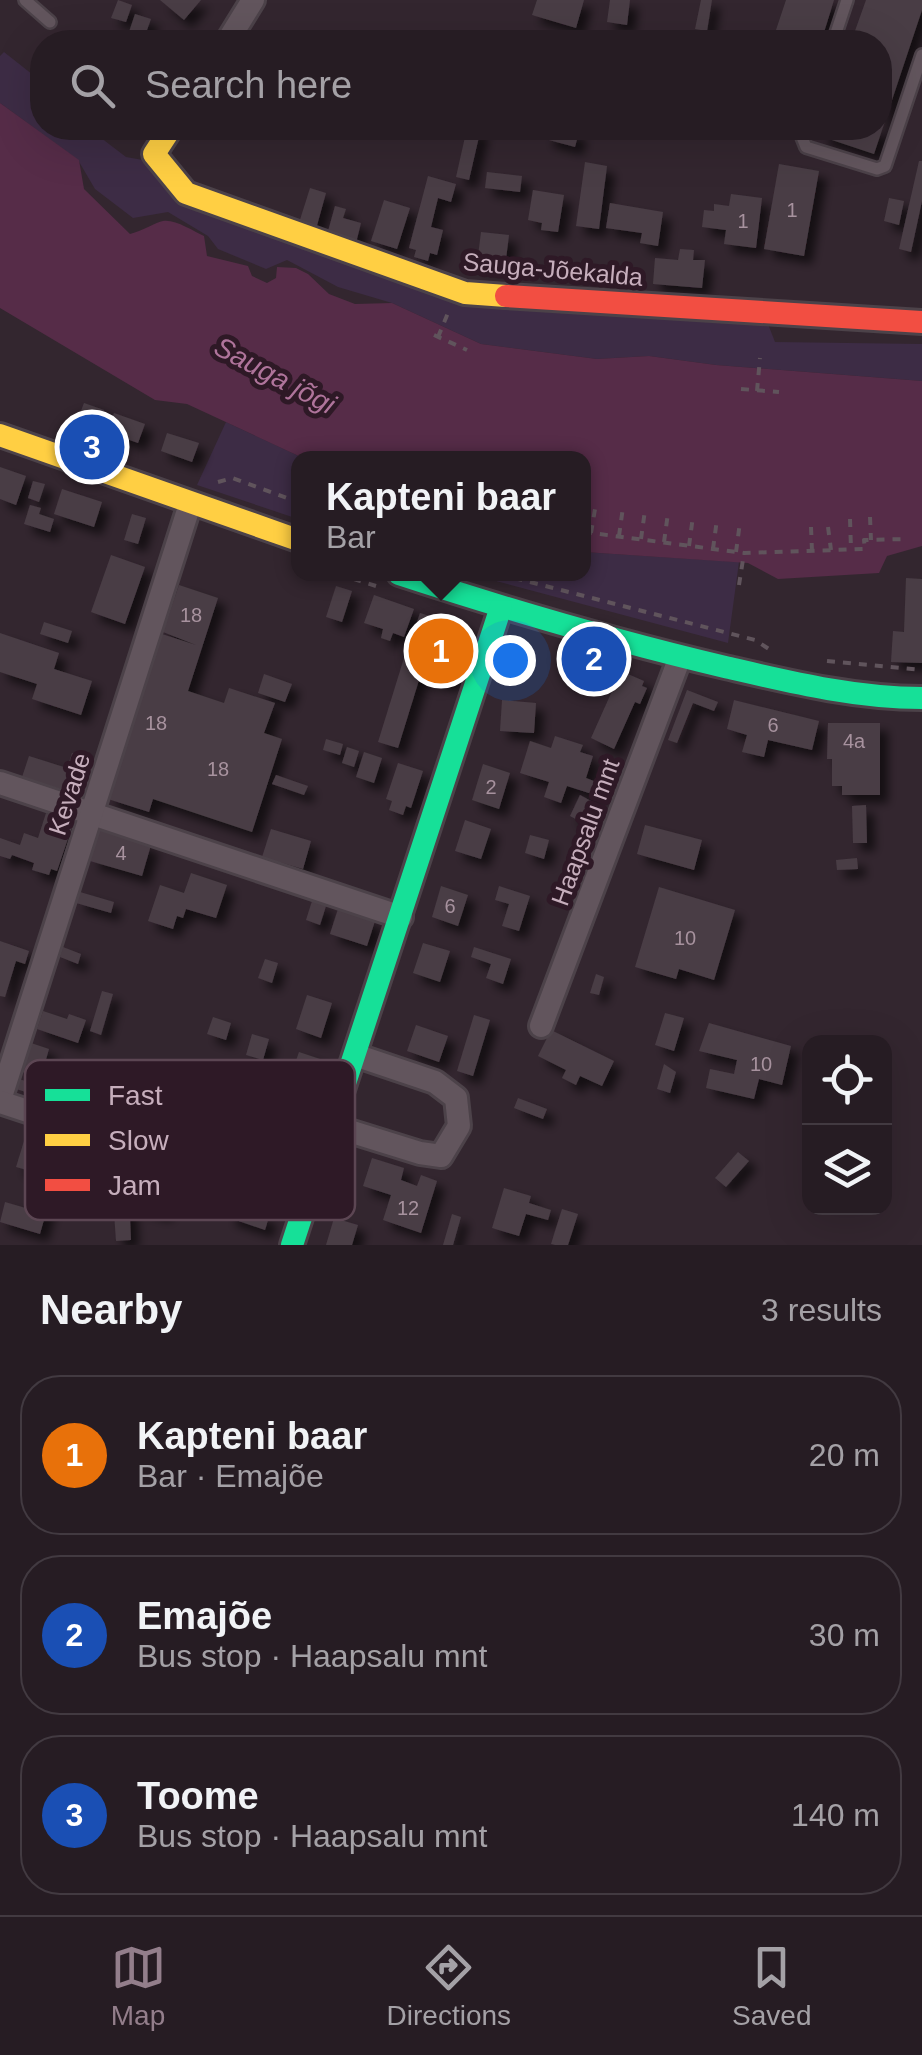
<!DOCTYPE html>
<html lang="en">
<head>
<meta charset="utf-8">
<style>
	body { margin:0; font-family:Helvetica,sans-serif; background:#2e252b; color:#f1f3f6 }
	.controls { position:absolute; right:30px; bottom:30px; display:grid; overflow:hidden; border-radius:20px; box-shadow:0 10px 40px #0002 }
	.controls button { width:90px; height:90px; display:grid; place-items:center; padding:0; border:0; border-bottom:2px solid #423a41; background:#261c23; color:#f1f3f6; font:50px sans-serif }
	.you { position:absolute; left:510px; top:660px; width:35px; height:35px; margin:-25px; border:8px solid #fff; border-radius:50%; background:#1a73e8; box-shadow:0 0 0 15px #1a73e833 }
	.badge { display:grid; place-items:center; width:65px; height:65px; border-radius:50%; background:#937e8b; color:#fff; font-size:32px; font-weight:700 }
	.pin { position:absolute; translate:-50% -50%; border:5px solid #fff; box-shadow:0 2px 10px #0006 }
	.popup { position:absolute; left:291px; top:451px; width:300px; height:130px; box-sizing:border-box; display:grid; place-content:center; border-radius:20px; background:#261c23; filter:drop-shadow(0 2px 8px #0005); font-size:32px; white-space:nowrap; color:#a4a1a6 }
	.popup b { font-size:38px; color:#f1f3f6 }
	.popup::after { content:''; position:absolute; left:50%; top:100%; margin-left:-20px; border:20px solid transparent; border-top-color:#261c23 }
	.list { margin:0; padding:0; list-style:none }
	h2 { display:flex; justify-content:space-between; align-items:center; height:130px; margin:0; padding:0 40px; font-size:42px }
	h2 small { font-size:32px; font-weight:400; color:#a4a1a6 }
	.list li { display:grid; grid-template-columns:65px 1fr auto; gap:30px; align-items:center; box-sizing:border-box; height:160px; margin:0 20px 20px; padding:0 20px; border:2px solid #423a41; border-radius:40px }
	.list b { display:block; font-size:38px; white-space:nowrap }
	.list p { margin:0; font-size:32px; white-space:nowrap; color:#a4a1a6 }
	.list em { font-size:32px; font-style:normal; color:#a4a1a6 }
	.icon { flex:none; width:55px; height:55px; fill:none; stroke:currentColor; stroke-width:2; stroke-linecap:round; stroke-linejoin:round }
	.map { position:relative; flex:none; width:922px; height:1245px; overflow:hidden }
	.search { position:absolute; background:#261c23; box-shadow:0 10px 40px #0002; left:30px; right:30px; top:30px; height:110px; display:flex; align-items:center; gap:25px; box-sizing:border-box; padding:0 35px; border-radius:40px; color:#a4a1a6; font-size:38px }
	.sheet { height:670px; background:#261c23 }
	nav { display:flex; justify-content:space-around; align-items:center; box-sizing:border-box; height:140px; border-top:2px solid #423a41; background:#261c23; font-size:28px; color:#a4a1a6 }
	nav a { display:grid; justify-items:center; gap:5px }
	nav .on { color:#937e8b }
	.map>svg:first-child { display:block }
</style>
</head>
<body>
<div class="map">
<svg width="922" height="1245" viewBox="0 0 922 1245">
	<defs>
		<filter id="shadow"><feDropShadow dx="8" dy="8" stdDeviation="5" flood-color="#0009"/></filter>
	</defs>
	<rect width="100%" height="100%" fill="#33262f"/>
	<!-- green -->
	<g fill="#3d2c45">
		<polygon points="4,52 42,82 42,128 88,128 126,157 143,160 448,298 768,324 775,342 922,344 922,381 716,365 649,356 597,359 481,344 392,303 338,287 287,260 266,269 218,249 208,236 168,212 133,218 95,189 78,160 0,103 0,56"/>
		<polygon points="226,422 303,458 298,458 298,519 197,485"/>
		<polygon points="584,552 739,562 728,643 470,574 584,574"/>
	</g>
	<!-- water -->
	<path fill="#562c48" d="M0,103l79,57 5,29 46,45c13,-3 26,-12 33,-13 12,-2 30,10 41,15l3,20 41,10 4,10 15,7 9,-5 1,-11 19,1 12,6 21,20 26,10 37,-1 89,41 116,15 52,-3 67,9 206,16v165l-35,10 -8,17 -101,6 -30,-16 -164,-11v-94h-281l-116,-54 -32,-4 -155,-92z"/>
	<!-- building -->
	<g fill="#493d45" filter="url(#shadow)">
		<polygon points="118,0 132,5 126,22 111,18"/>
		<polygon points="160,0 201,0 184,20"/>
		<polygon points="537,0 584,0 576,28 532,15"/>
		<polygon points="610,0 630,0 627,25 607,22"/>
		<polygon points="701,0 712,0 707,31 695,29"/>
		<polygon points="786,0 834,0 821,42 772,42"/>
		<polygon points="866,0 922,0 922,10 874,154 820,136 823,128 880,128 880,42 851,42"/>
		<polygon points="135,14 151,19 143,41 128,35"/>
		<polygon points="339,31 351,34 349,42 336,42"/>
		<polygon points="467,128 481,128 469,180 456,177"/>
		<polygon points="548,128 579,132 575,147 545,139"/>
		<polygon points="919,161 922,161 922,201 911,252 899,249"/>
		<polygon points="585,162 607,166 599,229 576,226"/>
		<polygon points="779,164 819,171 804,256 764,249"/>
		<polygon points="487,172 522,176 520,192 485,188"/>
		<polygon points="428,176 456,184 451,202 438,198 431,227 443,230 437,255 430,253 428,261 414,257 416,250 409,248"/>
		<polygon points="310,188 326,193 316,229 299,223"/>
		<polygon points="533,190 564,195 558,232 541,230 542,223 528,220"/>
		<polygon points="731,194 762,198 756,248 724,244 726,230 702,227 704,210 714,211 714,204 729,206"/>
		<polygon points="889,198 904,201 899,225 884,221"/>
		<polygon points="384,200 410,208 397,249 371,241"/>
		<polygon points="610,203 663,212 658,246 640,243 642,233 606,228"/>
		<polygon points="335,206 346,209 343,218 361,223 356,243 327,235"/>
		<polygon points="481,232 509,235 505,267 477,264"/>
		<polygon points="680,249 694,250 693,260 705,260 702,288 653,284 655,258 678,260"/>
		<polygon points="84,403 104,410 97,429 77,421"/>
		<polygon points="114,413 145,424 138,443 107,432"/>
		<polygon points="167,433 199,443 192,462 161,451"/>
		<polygon points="0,467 26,476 16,505 0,499"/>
		<polygon points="33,481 45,484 39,502 28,498"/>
		<polygon points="62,489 102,502 94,527 54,514"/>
		<polygon points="30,505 41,508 39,514 54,519 50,532 24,524"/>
		<polygon points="132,514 146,518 138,544 124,540"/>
		<polygon points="111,555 145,567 125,624 91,612"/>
		<polygon points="906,578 922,579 922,663 891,662 893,631 904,632"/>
		<polygon points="179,585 218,598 188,691 224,703 229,688 275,703 264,733 282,739 252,832 153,799 149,812 108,799 162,634 196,645 163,632"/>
		<polygon points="336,586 352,591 342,622 326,617"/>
		<polygon points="374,595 414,609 404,637 393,633 390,641 381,638 383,629 364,623"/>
		<polygon points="420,613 468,628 451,683 437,679 443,660 434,657 437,649 411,641"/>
		<polygon points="44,622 72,631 68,643 40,634"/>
		<polygon points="0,633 59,653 54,669 92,681 81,715 32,699 37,684 0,672"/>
		<polygon points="560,650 587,657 586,662 559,654"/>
		<polygon points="404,658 424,664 398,748 378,742"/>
		<polygon points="621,671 644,681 642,686 647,688 640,704 635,702 614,749 591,738"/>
		<polygon points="264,674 292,684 285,702 258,693"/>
		<polygon points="687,690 718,702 714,711 693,703 677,743 668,740"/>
		<polygon points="502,700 536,703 534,733 500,731"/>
		<polygon points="734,700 819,721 812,750 768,740 764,757 742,752 747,735 727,729"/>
		<polygon points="828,723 880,723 880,795 842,795 842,786 832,786 832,759 827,759"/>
		<polygon points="555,736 583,745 580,752 593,756 586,778 599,783 595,795 567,786 561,803 544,797 549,782 520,773 530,741 551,748"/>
		<polygon points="326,739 343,744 340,755 323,750"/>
		<polygon points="347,747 359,751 354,767 342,763"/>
		<polygon points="364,752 382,758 374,783 356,777"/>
		<polygon points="72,753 95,760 83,796 22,777 29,756 67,768"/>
		<polygon points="398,763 423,771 411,808 406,806 403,815 389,810 392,801 386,799"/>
		<polygon points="483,764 510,773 499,809 472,800"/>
		<polygon points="276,775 308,786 304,795 272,784"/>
		<polygon points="580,795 591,801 581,822 570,816"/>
		<polygon points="866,805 867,843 853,843 852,806"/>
		<polygon points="46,813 74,821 57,871 51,869 49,875 32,870 34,863 12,855 10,859 0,856 0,838 20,845 24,833 38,838"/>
		<polygon points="465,820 491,829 481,859 455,851"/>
		<polygon points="645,825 702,840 694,870 637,854"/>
		<polygon points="100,829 151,845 142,876 90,861"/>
		<polygon points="271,829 311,841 303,869 262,857"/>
		<polygon points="530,835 549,840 544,859 525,853"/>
		<polygon points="857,858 858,869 837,870 836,860"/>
		<polygon points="191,873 227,885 216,918 186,909 183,918 177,916 173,929 148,921 160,885 184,893"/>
		<polygon points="441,886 468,895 458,926 432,917"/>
		<polygon points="499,886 530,896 519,931 502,926 509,904 495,900"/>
		<polygon points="659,887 735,910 714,980 679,969 676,979 635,967"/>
		<polygon points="80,892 114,902 111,913 76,903"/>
		<polygon points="312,901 326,906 320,925 306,920"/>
		<polygon points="338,909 375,921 367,946 330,934"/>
		<polygon points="0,941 29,951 25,964 16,961 5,997 0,996"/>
		<polygon points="423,943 450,951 440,982 413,973"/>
		<polygon points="63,947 81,954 78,964 60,957"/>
		<polygon points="474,947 511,959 503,984 486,978 491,964 471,957"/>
		<polygon points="265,959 278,963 272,983 258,978"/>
		<polygon points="596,974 604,977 599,995 590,993"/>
		<polygon points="102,991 113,994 101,1035 90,1031"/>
		<polygon points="307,995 332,1003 321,1038 296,1029"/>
		<polygon points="43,1011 67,1019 69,1014 86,1020 78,1043 37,1029"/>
		<polygon points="665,1013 684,1018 674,1051 655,1045"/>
		<polygon points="474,1015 490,1020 473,1076 457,1071"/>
		<polygon points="213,1017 231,1023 226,1040 207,1034"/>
		<polygon points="709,1023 791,1046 782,1085 759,1079 754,1099 706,1088 710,1069 734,1074 737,1060 699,1051"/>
		<polygon points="416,1025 448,1036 439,1062 407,1051"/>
		<polygon points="551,1030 614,1061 602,1086 580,1076 576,1085 562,1078 566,1070 538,1056"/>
		<polygon points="252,1034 269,1039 263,1060 246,1055"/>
		<polygon points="31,1043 49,1049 41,1077 22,1072"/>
		<polygon points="299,1052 326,1061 313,1101 300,1097 305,1080 291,1075"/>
		<polygon points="664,1064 676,1072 670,1093 657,1089"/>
		<polygon points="19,1079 78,1098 75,1107 16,1089"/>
		<polygon points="518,1098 547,1109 543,1119 514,1108"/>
		<polygon points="278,1116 305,1124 287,1179 262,1171 267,1155 260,1153 263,1141 270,1144"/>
		<polygon points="241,1122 259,1128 250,1154 232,1148"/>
		<polygon points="24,1141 52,1150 45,1175 16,1167"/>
		<polygon points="738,1152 749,1161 726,1187 715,1178"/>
		<polygon points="372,1158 404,1168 401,1180 417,1186 421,1175 437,1181 421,1233 383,1220 391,1195 363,1186"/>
		<polygon points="111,1170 171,1190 163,1214 133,1204 136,1197 129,1195 131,1240 116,1241"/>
		<polygon points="504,1188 531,1196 529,1203 551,1210 548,1220 526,1214 519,1236 492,1228"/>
		<polygon points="32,1197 49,1202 40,1234 0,1222 5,1202 29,1209"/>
		<polygon points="231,1205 269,1217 265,1230 227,1217"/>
		<polygon points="562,1209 578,1214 568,1245 555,1245 551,1244"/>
		<polygon points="452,1214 461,1217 453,1245 443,1245"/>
		<polygon points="334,1218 358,1225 352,1245 326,1245"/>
	</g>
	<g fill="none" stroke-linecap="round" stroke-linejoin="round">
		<!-- lane casing -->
		<g stroke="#4c4249" stroke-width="16">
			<g id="lane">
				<polyline points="25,0 50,22"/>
				<polyline points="833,42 847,0"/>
				<polyline points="805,128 802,137 806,147 877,169 885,166 922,55"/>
			</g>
		</g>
		<!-- street casing -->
		<g stroke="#4c4249" stroke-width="28">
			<g id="street">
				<polyline points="227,42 253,0"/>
				<polyline points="0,783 401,917"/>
				<polyline points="541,1026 680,657"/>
				<polyline points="0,1100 190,504"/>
				<polyline points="0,1102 307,1203"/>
				<polyline points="333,1126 420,1153 441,1156 459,1126 456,1098 435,1082 355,1055"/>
			</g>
		</g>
		<!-- fast casing -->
		<g stroke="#4c4249" stroke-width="28">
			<g id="fast">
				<path d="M399,574c107,35 216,67 326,93 65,15 130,31 197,31"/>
				<polyline points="292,1245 501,607"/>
			</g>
		</g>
		<!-- slow casing -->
		<g stroke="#4c4249" stroke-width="28">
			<g id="slow">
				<polyline points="171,128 154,154 186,193 465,293 506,296"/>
				<polyline points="0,435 298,540"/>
			</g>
		</g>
		<!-- jam casing -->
		<g stroke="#4c4249" stroke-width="28">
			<polyline id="jam" points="506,296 922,322"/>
		</g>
		<!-- path -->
		<g stroke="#60545c" stroke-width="4" stroke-dasharray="8 8" stroke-linecap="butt">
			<polyline points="434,335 467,350"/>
			<polyline points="438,337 448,313"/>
			<polyline points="741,389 779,392"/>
			<polyline points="757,391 760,358"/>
			<polyline points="218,482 232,478 298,502"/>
			<polyline points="870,517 871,540"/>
			<polyline points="850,519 851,549"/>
			<polyline points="811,527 812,551"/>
			<polyline points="828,527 831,550"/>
			<polyline points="584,532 744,553 865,549 864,540 908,539"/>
			<polyline points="591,533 596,503"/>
			<polyline points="619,536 623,507"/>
			<polyline points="641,539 645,510"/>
			<polyline points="664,542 668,513"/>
			<polyline points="689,546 693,516"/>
			<polyline points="713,549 717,519"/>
			<polyline points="736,552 740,522"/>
			<polyline points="338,574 376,586"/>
			<polyline points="499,574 755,640 769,649"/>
			<polyline points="739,585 744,553"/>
			<polyline points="827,661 922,670"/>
		</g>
		<!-- lane -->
		<use href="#lane" stroke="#62555d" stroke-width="11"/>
		<!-- street -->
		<use href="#street" stroke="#62555d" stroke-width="22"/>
		<!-- fast -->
		<use href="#fast" stroke="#16e098" stroke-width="22"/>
		<!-- slow -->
		<use href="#slow" stroke="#ffcf43" stroke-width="22"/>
		<!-- jam -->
		<use href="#jam" stroke="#f24e42" stroke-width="22"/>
	</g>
	<g text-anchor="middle" stroke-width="10" stroke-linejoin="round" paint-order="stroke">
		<!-- number labels -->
		<g font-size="20" fill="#a7929e">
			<text x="792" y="217">1</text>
			<text x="743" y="228">1</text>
			<text x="191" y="622">18</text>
			<text x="156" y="730">18</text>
			<text x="773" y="732">6</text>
			<text x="854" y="748">4a</text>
			<text x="218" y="776">18</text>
			<text x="491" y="794">2</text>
			<text x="121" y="860">4</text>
			<text x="450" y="913">6</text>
			<text x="685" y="945">10</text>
			<text x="761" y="1071">10</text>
			<text x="408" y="1215">12</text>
		</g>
		<!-- street labels -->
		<g font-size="25" fill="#c6aebc" stroke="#2e1926">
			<text transform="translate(553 269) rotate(5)" y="9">Sauga-Jõekalda</text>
			<text transform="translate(69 794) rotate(-72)" y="9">Kevade</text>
			<text transform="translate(585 832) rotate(-70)" y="9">Haapsalu mnt</text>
		</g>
		<!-- water labels -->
		<g font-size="28" font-style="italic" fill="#af749b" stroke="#2e1926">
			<text transform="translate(275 375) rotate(28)" y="10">Sauga jõgi</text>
		</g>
	</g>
	<!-- legend -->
	<rect x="25" y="1060" width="330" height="160" rx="15" fill="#2e1926" stroke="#5c4653" stroke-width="2.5"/>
	<rect x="45" y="1089" width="45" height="12" fill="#16e098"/>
	<rect x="45" y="1134" width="45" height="12" fill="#ffcf43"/>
	<rect x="45" y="1179" width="45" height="12" fill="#f24e42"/>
	<g font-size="28" fill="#c6aebc">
		<text x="108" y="1105">Fast</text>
		<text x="108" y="1150">Slow</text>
		<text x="108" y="1195">Jam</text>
	</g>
</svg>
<div class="controls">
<button><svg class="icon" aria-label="locate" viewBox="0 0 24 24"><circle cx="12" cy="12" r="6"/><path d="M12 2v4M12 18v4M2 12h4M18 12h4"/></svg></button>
<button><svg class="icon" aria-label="layers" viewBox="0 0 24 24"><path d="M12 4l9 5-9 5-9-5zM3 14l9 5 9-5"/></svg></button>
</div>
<div class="you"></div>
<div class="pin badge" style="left:441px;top:651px;background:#e8710a">1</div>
<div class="popup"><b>Kapteni baar</b>Bar</div>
<div class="pin badge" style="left:594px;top:659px;background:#1a4fb4">2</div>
<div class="pin badge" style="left:92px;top:447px;background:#1a4fb4">3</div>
<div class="search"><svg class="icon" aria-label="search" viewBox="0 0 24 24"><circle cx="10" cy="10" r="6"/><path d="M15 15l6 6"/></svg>Search here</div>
</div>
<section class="sheet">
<h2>Nearby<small>3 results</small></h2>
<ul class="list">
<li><span class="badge" style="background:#e8710a">1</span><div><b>Kapteni baar</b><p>Bar · Emajõe</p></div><em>20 m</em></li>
<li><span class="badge" style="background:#1a4fb4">2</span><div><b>Emajõe</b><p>Bus stop · Haapsalu mnt</p></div><em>30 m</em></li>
<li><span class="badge" style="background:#1a4fb4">3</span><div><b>Toome</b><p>Bus stop · Haapsalu mnt</p></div><em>140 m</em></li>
</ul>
</section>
<nav>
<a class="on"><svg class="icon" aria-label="map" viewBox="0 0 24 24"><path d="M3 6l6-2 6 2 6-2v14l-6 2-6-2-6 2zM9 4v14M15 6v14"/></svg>Map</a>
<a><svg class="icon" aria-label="directions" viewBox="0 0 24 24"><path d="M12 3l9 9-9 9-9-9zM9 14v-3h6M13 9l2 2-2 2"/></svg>Directions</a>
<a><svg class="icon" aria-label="saved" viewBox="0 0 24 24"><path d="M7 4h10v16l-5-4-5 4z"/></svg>Saved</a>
</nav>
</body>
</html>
